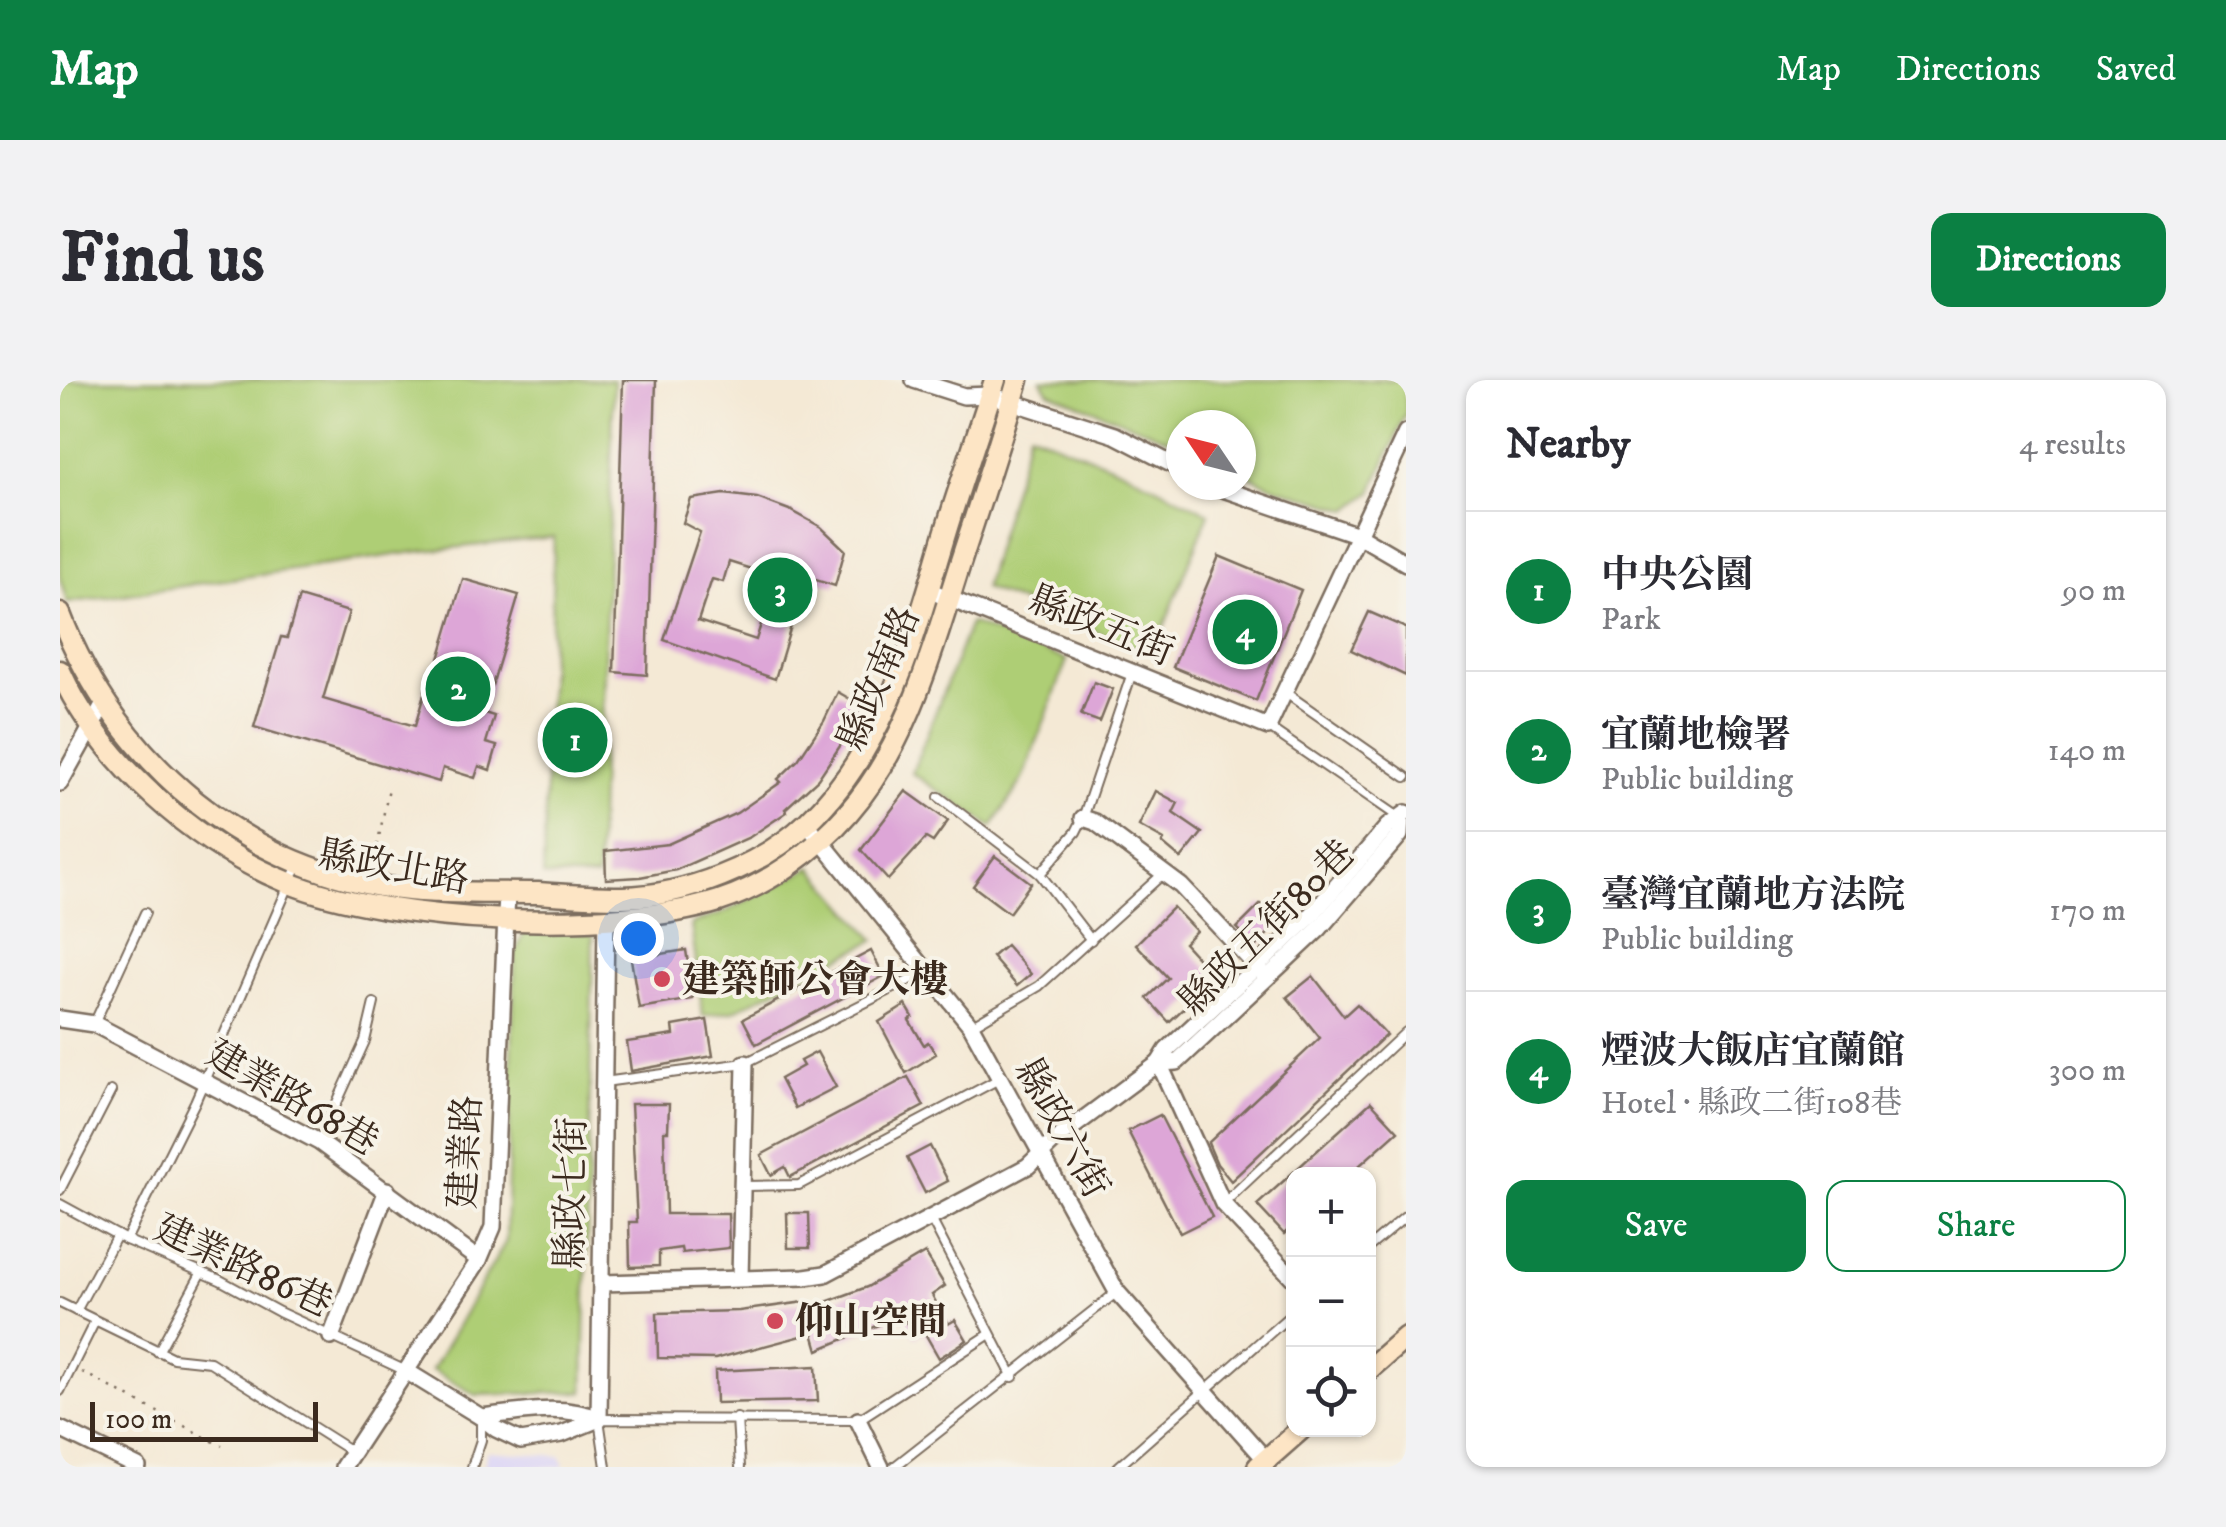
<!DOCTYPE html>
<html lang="en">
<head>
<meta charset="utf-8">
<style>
	body { margin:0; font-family:"IM FELL DW Pica","Noto Serif TC",serif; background:#f2f2f3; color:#2b2b33 }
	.controls { position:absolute; right:30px; bottom:30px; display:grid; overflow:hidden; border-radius:20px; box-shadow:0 2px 8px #0004 }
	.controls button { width:90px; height:90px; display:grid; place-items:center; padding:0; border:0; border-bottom:2px solid #e1e1e2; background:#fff; color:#2b2b33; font:50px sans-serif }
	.compass { position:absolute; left:1106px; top:30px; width:90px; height:90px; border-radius:50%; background:#fff; box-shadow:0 2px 8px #0004; rotate:305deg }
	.scale { position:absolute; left:30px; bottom:25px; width:228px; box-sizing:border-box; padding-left:10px; border:5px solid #3b2a1e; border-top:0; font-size:28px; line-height:35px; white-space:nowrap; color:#3b2a1e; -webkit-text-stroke:8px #f7f3e8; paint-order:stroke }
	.you { position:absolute; left:578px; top:558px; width:35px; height:35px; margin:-25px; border:8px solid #fff; border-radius:50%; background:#1a73e8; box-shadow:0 0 0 15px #1a73e833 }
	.badge { display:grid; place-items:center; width:65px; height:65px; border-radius:50%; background:#0b8043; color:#fff; font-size:32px; font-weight:700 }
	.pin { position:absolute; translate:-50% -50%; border:5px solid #fff; box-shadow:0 2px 10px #0006 }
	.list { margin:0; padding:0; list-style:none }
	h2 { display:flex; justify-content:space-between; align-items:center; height:130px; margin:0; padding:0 40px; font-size:42px }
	h2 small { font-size:32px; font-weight:400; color:#7c7c81 }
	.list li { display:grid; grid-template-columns:65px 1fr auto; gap:30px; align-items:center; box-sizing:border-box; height:160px; padding:0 40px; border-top:2px solid #e1e1e2 }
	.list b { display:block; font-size:38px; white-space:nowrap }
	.list p { margin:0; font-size:32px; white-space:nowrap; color:#7c7c81 }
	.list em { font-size:32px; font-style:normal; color:#7c7c81 }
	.actions { display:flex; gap:20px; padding:30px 40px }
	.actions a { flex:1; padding:22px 0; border:2px solid #0b8043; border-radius:20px; text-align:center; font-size:35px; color:#0b8043 }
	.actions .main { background:#0b8043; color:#fff }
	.icon { flex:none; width:55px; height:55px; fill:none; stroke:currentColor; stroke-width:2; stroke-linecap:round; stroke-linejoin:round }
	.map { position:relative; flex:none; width:1346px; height:1087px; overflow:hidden; border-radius:20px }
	header { display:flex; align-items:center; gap:60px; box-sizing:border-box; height:140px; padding:0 50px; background:#0b8043; color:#fff }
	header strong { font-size:48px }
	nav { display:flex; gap:55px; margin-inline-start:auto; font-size:35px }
	.intro { display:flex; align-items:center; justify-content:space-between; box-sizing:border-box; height:240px; padding:0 60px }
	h1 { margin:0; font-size:70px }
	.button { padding:25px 45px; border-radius:20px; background:#0b8043; color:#fff; font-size:35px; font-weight:700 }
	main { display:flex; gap:60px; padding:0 60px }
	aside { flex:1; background:#fff; border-radius:20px; box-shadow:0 2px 8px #0004 }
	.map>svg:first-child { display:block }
</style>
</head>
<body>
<header>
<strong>Map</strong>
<nav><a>Map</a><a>Directions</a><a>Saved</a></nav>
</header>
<div class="intro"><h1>Find us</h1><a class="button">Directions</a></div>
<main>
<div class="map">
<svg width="1346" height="1087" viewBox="0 0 1346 1087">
	<rect width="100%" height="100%" fill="#f7f3e8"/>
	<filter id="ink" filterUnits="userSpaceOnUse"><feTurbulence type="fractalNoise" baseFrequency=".01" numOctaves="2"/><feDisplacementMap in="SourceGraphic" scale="20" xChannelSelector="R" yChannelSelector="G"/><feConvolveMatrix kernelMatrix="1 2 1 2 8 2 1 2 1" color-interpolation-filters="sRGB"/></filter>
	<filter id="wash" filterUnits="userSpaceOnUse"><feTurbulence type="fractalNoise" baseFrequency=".0048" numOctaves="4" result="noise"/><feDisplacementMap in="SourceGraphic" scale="40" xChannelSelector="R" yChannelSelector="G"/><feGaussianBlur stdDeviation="2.25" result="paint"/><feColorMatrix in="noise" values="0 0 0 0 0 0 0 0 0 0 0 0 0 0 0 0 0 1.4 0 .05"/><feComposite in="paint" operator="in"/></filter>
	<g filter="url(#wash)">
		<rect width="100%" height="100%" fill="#f4e9d5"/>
		<!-- built -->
		<polygon fill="#dcd5f6" points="427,1071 501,1076 504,1087 424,1087"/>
		<!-- green -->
		<g fill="#aece75" stroke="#747c4a" stroke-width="2.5">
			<polygon points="0,0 554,0 537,498 483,496 494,157 355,172 7,223 0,198"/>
			<polygon points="981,0 1346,0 1346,34 1312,112 1289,130 1214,107 1181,92 1181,45 1121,45 1121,64 989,12"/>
			<polygon points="969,52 1060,89 1149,133 1093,274 924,208"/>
			<polygon points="910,243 1007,280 963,399 932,447 852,393"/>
			<polygon points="752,487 815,560 673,631 643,636 631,544 663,533"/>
			<polygon points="467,547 533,554 524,1012 416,1015 372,990 446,861 455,573"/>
		</g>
		<g id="blocks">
			<!-- building -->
			<g fill="#dda6d7" fill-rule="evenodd">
				<polygon points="563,0 596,0 587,295 554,292"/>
				<path d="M664,114l33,4 35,13 29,16 24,23 -10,36 -29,-9 -31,102 -111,-39 36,-108 -17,-9 8,-24zM669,182l35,11 -7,22 12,4 -13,41 -58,-19 14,-42 11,3z"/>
				<polygon points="1159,176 1241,210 1196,321 1113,287"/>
				<polygon points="403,199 459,215 424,333 434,336 426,363 437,366 430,390 419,386 415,398 383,388 379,402 194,347 221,257 227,258 239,217 289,232 263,319 355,346 369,297 373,299"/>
				<polygon points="1309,232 1346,248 1346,296 1291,270"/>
				<polygon points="1034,302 1053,309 1040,342 1021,335"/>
				<polygon points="778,312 802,326 784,360 758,399 725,429 727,432 690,457 616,490 580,497 546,499 545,471 608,464 677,433 721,402 718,399 738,380 764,341"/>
				<polygon points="846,411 888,441 873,462 866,458 828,500 801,470"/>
				<polygon points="1096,411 1118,423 1113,433 1142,453 1121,479 1102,463 1104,460 1079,446"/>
				<polygon points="935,476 971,503 949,533 913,506"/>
				<polygon points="1201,524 1220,541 1196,566 1177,548"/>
				<polygon points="1113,527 1136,551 1124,563 1156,598 1109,642 1087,618 1108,598 1076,564"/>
				<polygon points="946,565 971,594 957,606 932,577"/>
				<polygon points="626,570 633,619 579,628 571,579"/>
				<polygon points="811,571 824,596 696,664 683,639"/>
				<polygon points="1253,596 1284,636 1297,624 1326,655 1171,801 1157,784 1148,763 1260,658 1227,617"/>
				<polygon points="846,625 853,637 849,640 864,665 868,662 876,674 846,693 819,642"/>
				<polygon points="647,640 653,676 571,691 567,662 614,655 613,646"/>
				<polygon points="757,672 776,707 735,728 720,699 743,686 740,681"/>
				<polygon points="848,697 864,726 730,797 725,787 711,795 701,775"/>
				<polygon points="1311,722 1338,751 1290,794 1234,794 1234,845 1224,854 1197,825"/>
				<polygon points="571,724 609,724 608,751 604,751 606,834 668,834 669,868 622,873 621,868 599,871 599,886 570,887 569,842 577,842"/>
				<polygon points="1100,735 1152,837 1120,853 1068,751"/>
				<polygon points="870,766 888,801 865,813 847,778"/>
				<polygon points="727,833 749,833 750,868 728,868"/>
				<polygon points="865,873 885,906 872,915 888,944 895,940 907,960 879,978 864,952 855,957 842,935 758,970 753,953 655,979 598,978 597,933 679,931 745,922 747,929 807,907"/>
				<polygon points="756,986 758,1021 656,1023 655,991"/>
			</g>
		</g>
	</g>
	<g filter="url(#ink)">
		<use href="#blocks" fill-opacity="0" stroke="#7c6d5e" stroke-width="2.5"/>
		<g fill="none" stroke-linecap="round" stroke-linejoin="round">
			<!-- lane casing -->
			<g stroke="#7c6d5e" stroke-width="12">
				<g id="lane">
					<polyline points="1223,311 1346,397"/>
					<polyline points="1208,347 1340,438"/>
					<polyline points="879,417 980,494"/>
					<polyline points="1031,560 980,494 1016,452 1023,438 1072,293"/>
					<polyline points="34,644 85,533"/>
					<polyline points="911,646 979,606 1105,492"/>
					<polyline points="544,702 685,683 866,592"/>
					<polyline points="259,762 305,661 314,623"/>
					<polyline points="683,806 739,805 937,700"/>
					<polyline points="0,810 51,711"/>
					<polyline points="0,824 66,860 160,900 219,932 346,991"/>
					<polyline points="1163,824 1346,652"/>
					<polyline points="870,837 953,997"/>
					<polyline points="66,860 135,722 239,482"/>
					<polyline points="1308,868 1346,836"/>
					<polyline points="0,923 113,978 150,982 291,1071"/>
					<polyline points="16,931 57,855"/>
					<polyline points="98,972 142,892"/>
					<polyline points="0,1011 35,941"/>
					<polyline points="677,1038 680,1087"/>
					<polyline points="412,1087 421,1060 421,1037"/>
					<polyline points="546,1087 539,1039 798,1040 930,954"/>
					<polyline points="834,1087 1057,912"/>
					<polyline points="1058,1087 1234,932"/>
				</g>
			</g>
			<!-- street casing -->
			<g stroke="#7c6d5e" stroke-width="20">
				<g id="street">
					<polyline points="854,0 904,16 930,15 1055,55 1121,89"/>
					<polyline points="1151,105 1298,155 1346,183"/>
					<polyline points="868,210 1208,347 1346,53"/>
					<polyline points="0,403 44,324"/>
					<polyline points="1023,438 1035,442 1121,506 1201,591"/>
					<polyline points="747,444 911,646 1057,912 1206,1080"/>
					<polyline points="0,639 34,644 259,762 419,880"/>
					<polyline points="1099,683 1117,682 1259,549 1340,455 1341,438"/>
					<polyline points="1099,683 1163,824 1234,899"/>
					<polyline points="680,898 685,683"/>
					<polyline points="542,903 745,897 765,894 968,786 994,761 1099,683 1107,670 1249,538 1328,446 1346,433"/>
					<polyline points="271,957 327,810"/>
					<polyline points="346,991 421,1037 436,1049 461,1061 502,1054 539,1039"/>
					<path d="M421,1037c39,-4 81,-14 118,2"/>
					<polyline points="539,1039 546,540"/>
					<polyline points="798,1040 821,1087"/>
					<polyline points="0,1049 78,1087"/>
					<polyline points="283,1087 419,880 433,847 447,512"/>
				</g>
			</g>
			<!-- secondary casing -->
			<g stroke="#7c6d5e" stroke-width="25">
				<g id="secondary">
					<path d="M0,234c57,149 188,259 349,276 43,4 87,2 129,3 28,2 56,4 84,4 63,-1 140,-31 186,-75 82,-78 108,-194 140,-298 15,-48 32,-96 47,-144"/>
					<path d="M0,291c41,91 134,173 227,211 101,42 328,52 432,19 49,-16 96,-50 129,-88 60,-69 84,-161 111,-246 20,-62 41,-124 59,-187"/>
					<polyline points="1308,990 1346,957"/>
					<polyline points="1198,1087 1240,1050"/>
				</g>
			</g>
			<!-- path -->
			<g stroke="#7c6d5e" stroke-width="2.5" stroke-dasharray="2.5 8" stroke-linecap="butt">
				<polyline points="313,486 329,408"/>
				<polyline points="22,992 162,1066"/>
			</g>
			<!-- lane -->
			<use href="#lane" stroke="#fff" stroke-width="8"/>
			<!-- street -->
			<use href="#street" stroke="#fff" stroke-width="15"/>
			<!-- secondary -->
			<use href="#secondary" stroke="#fde5c5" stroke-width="20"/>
		</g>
	</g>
	<!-- markers -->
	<g fill="#d1495b" stroke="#f7f3e8" stroke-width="4">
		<circle cx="602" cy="599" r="10"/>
		<circle cx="715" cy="941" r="10"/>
	</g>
	<g text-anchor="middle" stroke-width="8" stroke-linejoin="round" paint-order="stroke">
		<!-- street labels -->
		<g font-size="38" fill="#3b2a1e" stroke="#f7f3e8">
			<text transform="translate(1042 245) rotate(22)" y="13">縣政五街</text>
			<text transform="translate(818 298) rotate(-67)" y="13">縣政南路</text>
			<text transform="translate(334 486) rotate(10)" y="13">縣政北路</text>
			<text transform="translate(1206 547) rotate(-45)" y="13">縣政五街80巷</text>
			<text transform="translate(233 717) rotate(30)" y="13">建業路68巷</text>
			<text transform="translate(1003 748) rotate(61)" y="13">縣政六街</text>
			<text transform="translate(404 772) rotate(-87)" y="13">建業路</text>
			<text transform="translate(510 813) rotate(-89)" y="13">縣政七街</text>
			<text transform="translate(184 885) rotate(25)" y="13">建業路86巷</text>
		</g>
		<!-- poi labels -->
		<g font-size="38" font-weight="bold" fill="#3b2a1e" stroke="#f7f3e8" text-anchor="start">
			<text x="622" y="612">建築師公會大樓</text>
			<text x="735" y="954">仰山空間</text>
		</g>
	</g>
</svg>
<div class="controls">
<button>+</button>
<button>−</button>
<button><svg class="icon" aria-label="locate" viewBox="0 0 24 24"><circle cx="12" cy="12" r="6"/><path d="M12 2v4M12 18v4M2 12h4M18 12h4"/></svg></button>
</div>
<svg class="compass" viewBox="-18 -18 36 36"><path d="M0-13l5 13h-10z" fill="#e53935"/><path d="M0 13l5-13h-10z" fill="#7c7c81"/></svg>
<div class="scale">100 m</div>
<div class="you"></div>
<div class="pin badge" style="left:515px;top:360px">1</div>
<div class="pin badge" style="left:398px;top:309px">2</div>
<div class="pin badge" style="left:720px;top:210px">3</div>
<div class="pin badge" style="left:1185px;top:252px">4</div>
</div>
<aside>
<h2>Nearby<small>4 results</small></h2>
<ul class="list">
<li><span class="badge">1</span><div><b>中央公園</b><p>Park</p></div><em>90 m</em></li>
<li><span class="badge">2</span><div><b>宜蘭地檢署</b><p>Public building</p></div><em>140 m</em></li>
<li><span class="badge">3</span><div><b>臺灣宜蘭地方法院</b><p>Public building</p></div><em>170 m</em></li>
<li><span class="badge">4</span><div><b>煙波大飯店宜蘭館</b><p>Hotel · 縣政二街108巷</p></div><em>300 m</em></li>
</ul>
<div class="actions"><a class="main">Save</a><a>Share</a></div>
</aside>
</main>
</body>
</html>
